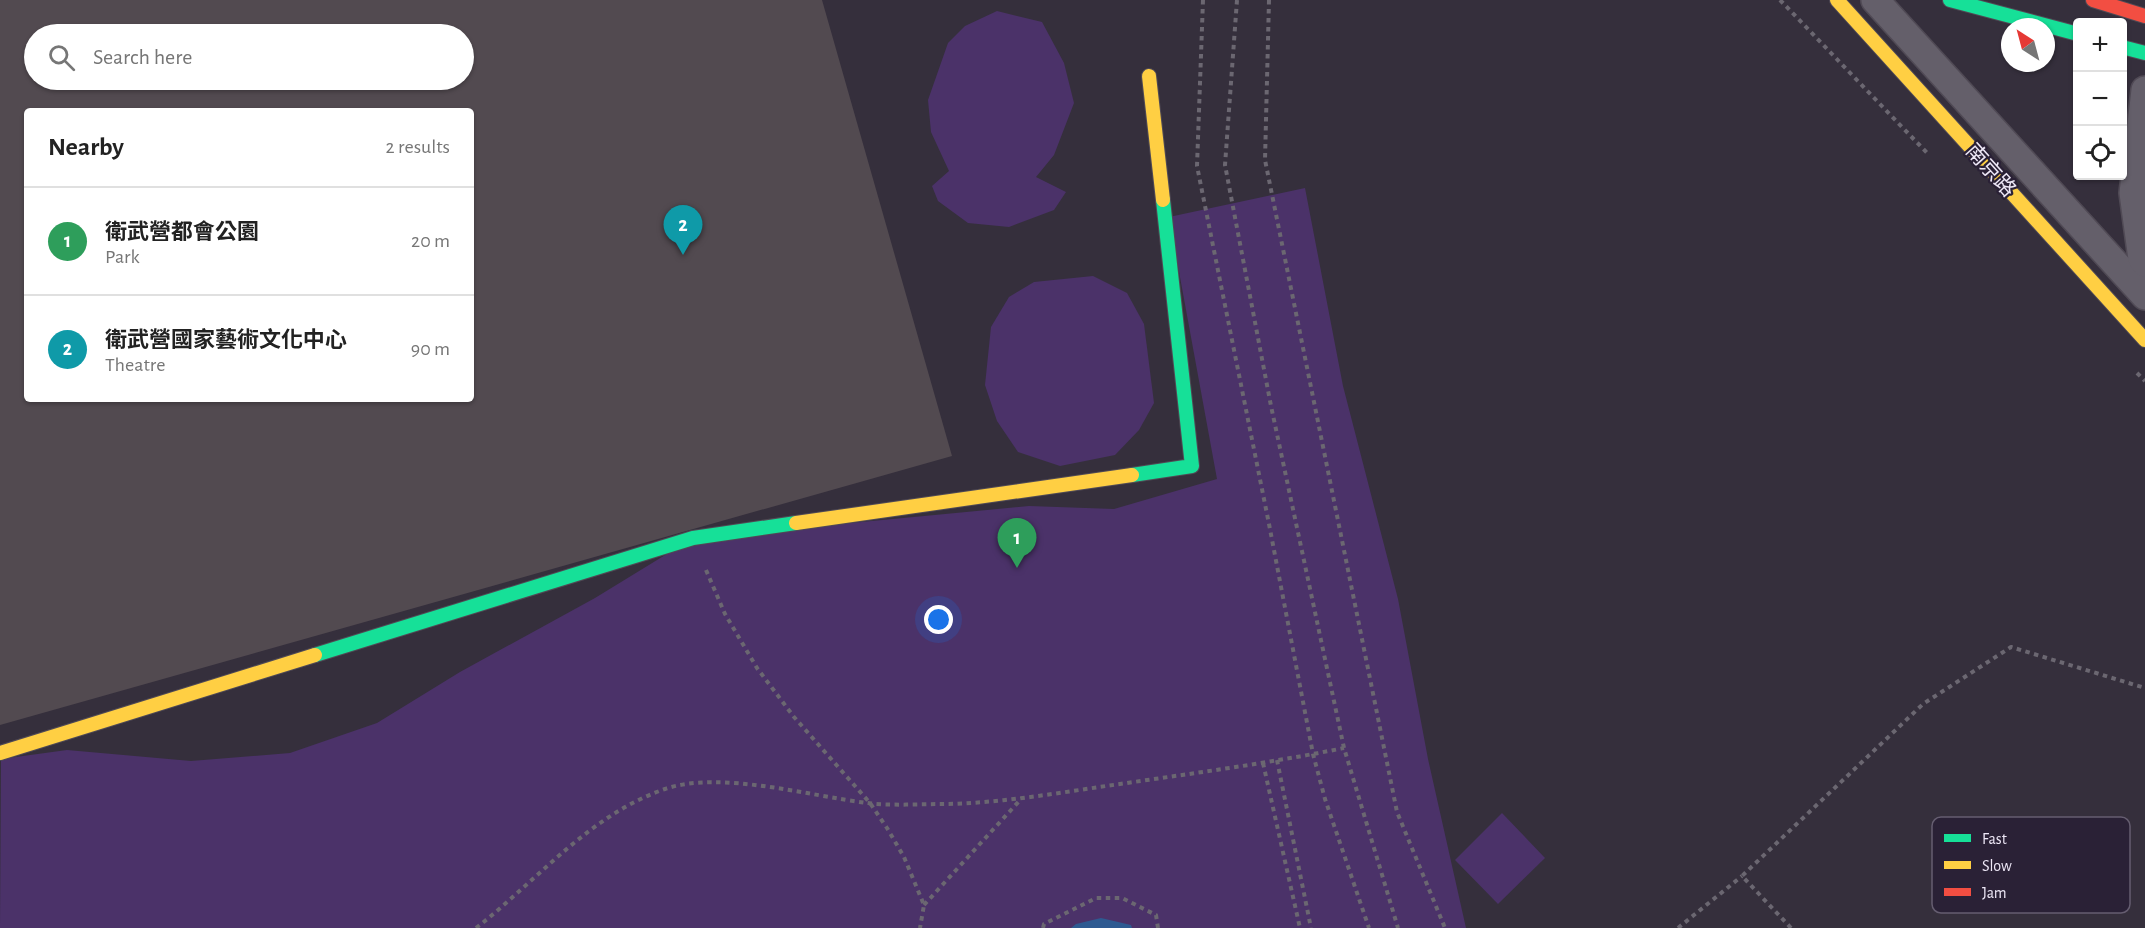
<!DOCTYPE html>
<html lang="en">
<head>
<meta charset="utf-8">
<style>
	body { margin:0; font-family:"Alegreya Sans","Noto Sans TC",sans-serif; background:#f2f2f2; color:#222 }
	.controls { position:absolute; right:18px; top:18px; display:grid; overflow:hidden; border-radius:6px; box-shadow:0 2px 4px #0004 }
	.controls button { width:54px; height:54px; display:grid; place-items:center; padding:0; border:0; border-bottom:2px solid #e0e0e0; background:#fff; color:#222; font:30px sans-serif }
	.compass { position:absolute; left:2001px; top:18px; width:54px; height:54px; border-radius:50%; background:#fff; box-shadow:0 2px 4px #0004; rotate:324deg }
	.you { position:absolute; left:939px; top:620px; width:21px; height:21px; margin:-15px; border:4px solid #fff; border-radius:50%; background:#1a73e8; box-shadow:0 0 0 9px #1a73e833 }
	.badge { display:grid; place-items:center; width:39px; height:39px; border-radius:50%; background:#7c3aed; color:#fff; font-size:20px; font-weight:700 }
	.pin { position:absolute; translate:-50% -50px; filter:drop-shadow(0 2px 3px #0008) }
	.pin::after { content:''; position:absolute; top:32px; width:21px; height:18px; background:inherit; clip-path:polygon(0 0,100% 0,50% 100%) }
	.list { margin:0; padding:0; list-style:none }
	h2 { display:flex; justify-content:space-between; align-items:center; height:78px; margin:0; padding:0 24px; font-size:26px }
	h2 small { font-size:20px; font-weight:400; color:#767676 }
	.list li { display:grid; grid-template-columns:39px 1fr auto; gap:18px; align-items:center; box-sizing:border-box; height:108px; padding:0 24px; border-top:2px solid #e0e0e0 }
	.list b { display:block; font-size:22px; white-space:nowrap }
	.list p { margin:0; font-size:20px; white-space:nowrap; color:#767676 }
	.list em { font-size:20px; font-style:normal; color:#767676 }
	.icon { flex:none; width:33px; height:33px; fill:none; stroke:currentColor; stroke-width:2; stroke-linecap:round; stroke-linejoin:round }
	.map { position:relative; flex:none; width:2145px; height:928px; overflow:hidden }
	.search { position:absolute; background:#fff; box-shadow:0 2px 4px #0004; left:24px; top:24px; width:450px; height:66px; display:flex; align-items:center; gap:15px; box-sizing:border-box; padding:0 21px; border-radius:33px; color:#767676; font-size:22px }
	.panel { position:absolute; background:#fff; box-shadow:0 2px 4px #0004; left:24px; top:108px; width:450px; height:294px; border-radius:6px }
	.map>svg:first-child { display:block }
</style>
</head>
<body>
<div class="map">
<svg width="2145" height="928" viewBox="0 0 2145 928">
	<rect width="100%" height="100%" fill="#352f3c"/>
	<!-- green -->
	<g fill="#4b3269">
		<polygon points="997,11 1042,22 1064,63 1074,103 1054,155 1036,177 1066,192 1054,210 1009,227 968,223 938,201 932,186 949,171 931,132 928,100 948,43 965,26"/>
		<polygon points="1305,188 1343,386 1398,599 1428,759 1466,928 0,928 1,759 67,750 191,761 290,753 377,723 460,672 595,598 693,538 1029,506 1114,509 1217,479 1169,217"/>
		<polygon points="1093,276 1127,293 1144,324 1154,403 1139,430 1115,455 1060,466 1018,452 997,421 985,385 991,327 1009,297 1034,282"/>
		<polygon points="1502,813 1545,858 1498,904 1455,860"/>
	</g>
	<!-- water -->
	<polygon fill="#2e5a91" points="1101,918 1131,925 1132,928 1071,928 1076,924"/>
	<!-- building -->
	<path fill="#524a50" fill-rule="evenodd" d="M0,0h822l130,456 -952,269zM34,34h430v46h-430zM27,111h444v288h-444z"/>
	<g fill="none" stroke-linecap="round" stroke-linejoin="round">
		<!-- street casing -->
		<g stroke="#504a55" stroke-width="30">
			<g id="street">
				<polyline points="1875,0 2145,296"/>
				<polyline points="2145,90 2133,193 2142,259 2145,263"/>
			</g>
		</g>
		<!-- fast casing -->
		<g stroke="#504a55" stroke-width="16">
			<g id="fast">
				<polyline points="1950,0 2078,34"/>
				<polyline points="2122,47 2145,53"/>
				<polyline points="1132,475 1192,466 1163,200"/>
				<polyline points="315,655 693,538 796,523"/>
			</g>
		</g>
		<!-- slow casing -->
		<g stroke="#504a55" stroke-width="16">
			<g id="slow">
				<polyline points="1837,0 2145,340"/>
				<polyline points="1149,76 1163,200"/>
				<polyline points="796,523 1132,475"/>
				<polyline points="0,753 315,655"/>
			</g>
		</g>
		<!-- jam casing -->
		<g stroke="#504a55" stroke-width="16">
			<polyline id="jam" points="2093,0 2145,16"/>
		</g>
		<!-- path -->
		<g stroke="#6b6771" stroke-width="4" stroke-dasharray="4.5 4.5" stroke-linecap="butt">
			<polyline points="1203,0 1197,166 1269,524 1313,754 1325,799 1369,928"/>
			<polyline points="1237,0 1225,165 1271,406 1344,748 1398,928"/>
			<polyline points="1269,0 1265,160 1397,812 1445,928"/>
			<polyline points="1780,0 1929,155"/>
			<polyline points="2137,373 2145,381"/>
			<polyline points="706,570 725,614 757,668 794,717 870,803 887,828 904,857 924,905 920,928"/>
			<polyline points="1277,760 1311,928"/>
			<polyline points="1263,763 1300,928"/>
			<polyline points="924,905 1022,798"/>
			<path d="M476,928c62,-48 113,-113 189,-139 54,-19 145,7 202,14 25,3 53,1 78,1 59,-1 118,-12 175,-20 75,-11 150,-21 224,-36"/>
			<polyline points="1043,928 1044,924 1096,898 1122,898 1156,915 1158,928"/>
			<polyline points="1678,928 1742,876"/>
			<polyline points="1791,928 1742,876 1923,704 2011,647 2145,688"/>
		</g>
		<!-- street -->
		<use href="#street" stroke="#645f6a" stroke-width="27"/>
		<!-- fast -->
		<use href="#fast" stroke="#16e098" stroke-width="14"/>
		<!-- slow -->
		<use href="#slow" stroke="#ffcf43" stroke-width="14"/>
		<!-- jam -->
		<use href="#jam" stroke="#f24e42" stroke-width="14"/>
	</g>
	<g text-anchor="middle" stroke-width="4.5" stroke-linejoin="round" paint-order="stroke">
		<!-- street labels -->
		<g font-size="21" fill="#eee8f7" stroke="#2a2136">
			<text transform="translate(1991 170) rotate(48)" y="7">南京路</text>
		</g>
	</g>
	<!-- legend -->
	<rect x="1932" y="817" width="198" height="96" rx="9" fill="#2a2136" stroke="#655d70" stroke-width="1.5"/>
	<rect x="1944" y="834" width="27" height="8" fill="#16e098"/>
	<rect x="1944" y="861" width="27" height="8" fill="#ffcf43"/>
	<rect x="1944" y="888" width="27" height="8" fill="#f24e42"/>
	<g font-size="16" fill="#eee8f7">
		<text x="1982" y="844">Fast</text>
		<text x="1982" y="871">Slow</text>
		<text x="1982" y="898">Jam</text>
	</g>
</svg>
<div class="controls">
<button>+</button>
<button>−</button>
<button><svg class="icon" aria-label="locate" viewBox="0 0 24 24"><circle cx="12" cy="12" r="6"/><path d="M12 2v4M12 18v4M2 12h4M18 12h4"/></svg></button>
</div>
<svg class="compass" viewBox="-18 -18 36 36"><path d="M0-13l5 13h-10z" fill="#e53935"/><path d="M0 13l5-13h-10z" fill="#767676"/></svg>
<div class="you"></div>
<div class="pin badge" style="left:1017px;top:568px;background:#2e9e5b">1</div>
<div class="pin badge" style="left:683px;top:255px;background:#0f9aa8">2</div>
<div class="search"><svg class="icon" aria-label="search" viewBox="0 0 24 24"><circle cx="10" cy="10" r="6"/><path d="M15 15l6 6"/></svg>Search here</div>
<section class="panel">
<h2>Nearby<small>2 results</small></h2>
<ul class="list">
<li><span class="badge" style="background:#2e9e5b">1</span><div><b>衛武營都會公園</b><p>Park</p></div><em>20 m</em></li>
<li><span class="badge" style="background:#0f9aa8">2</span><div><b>衛武營國家藝術文化中心</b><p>Theatre</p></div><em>90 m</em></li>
</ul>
</section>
</div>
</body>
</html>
